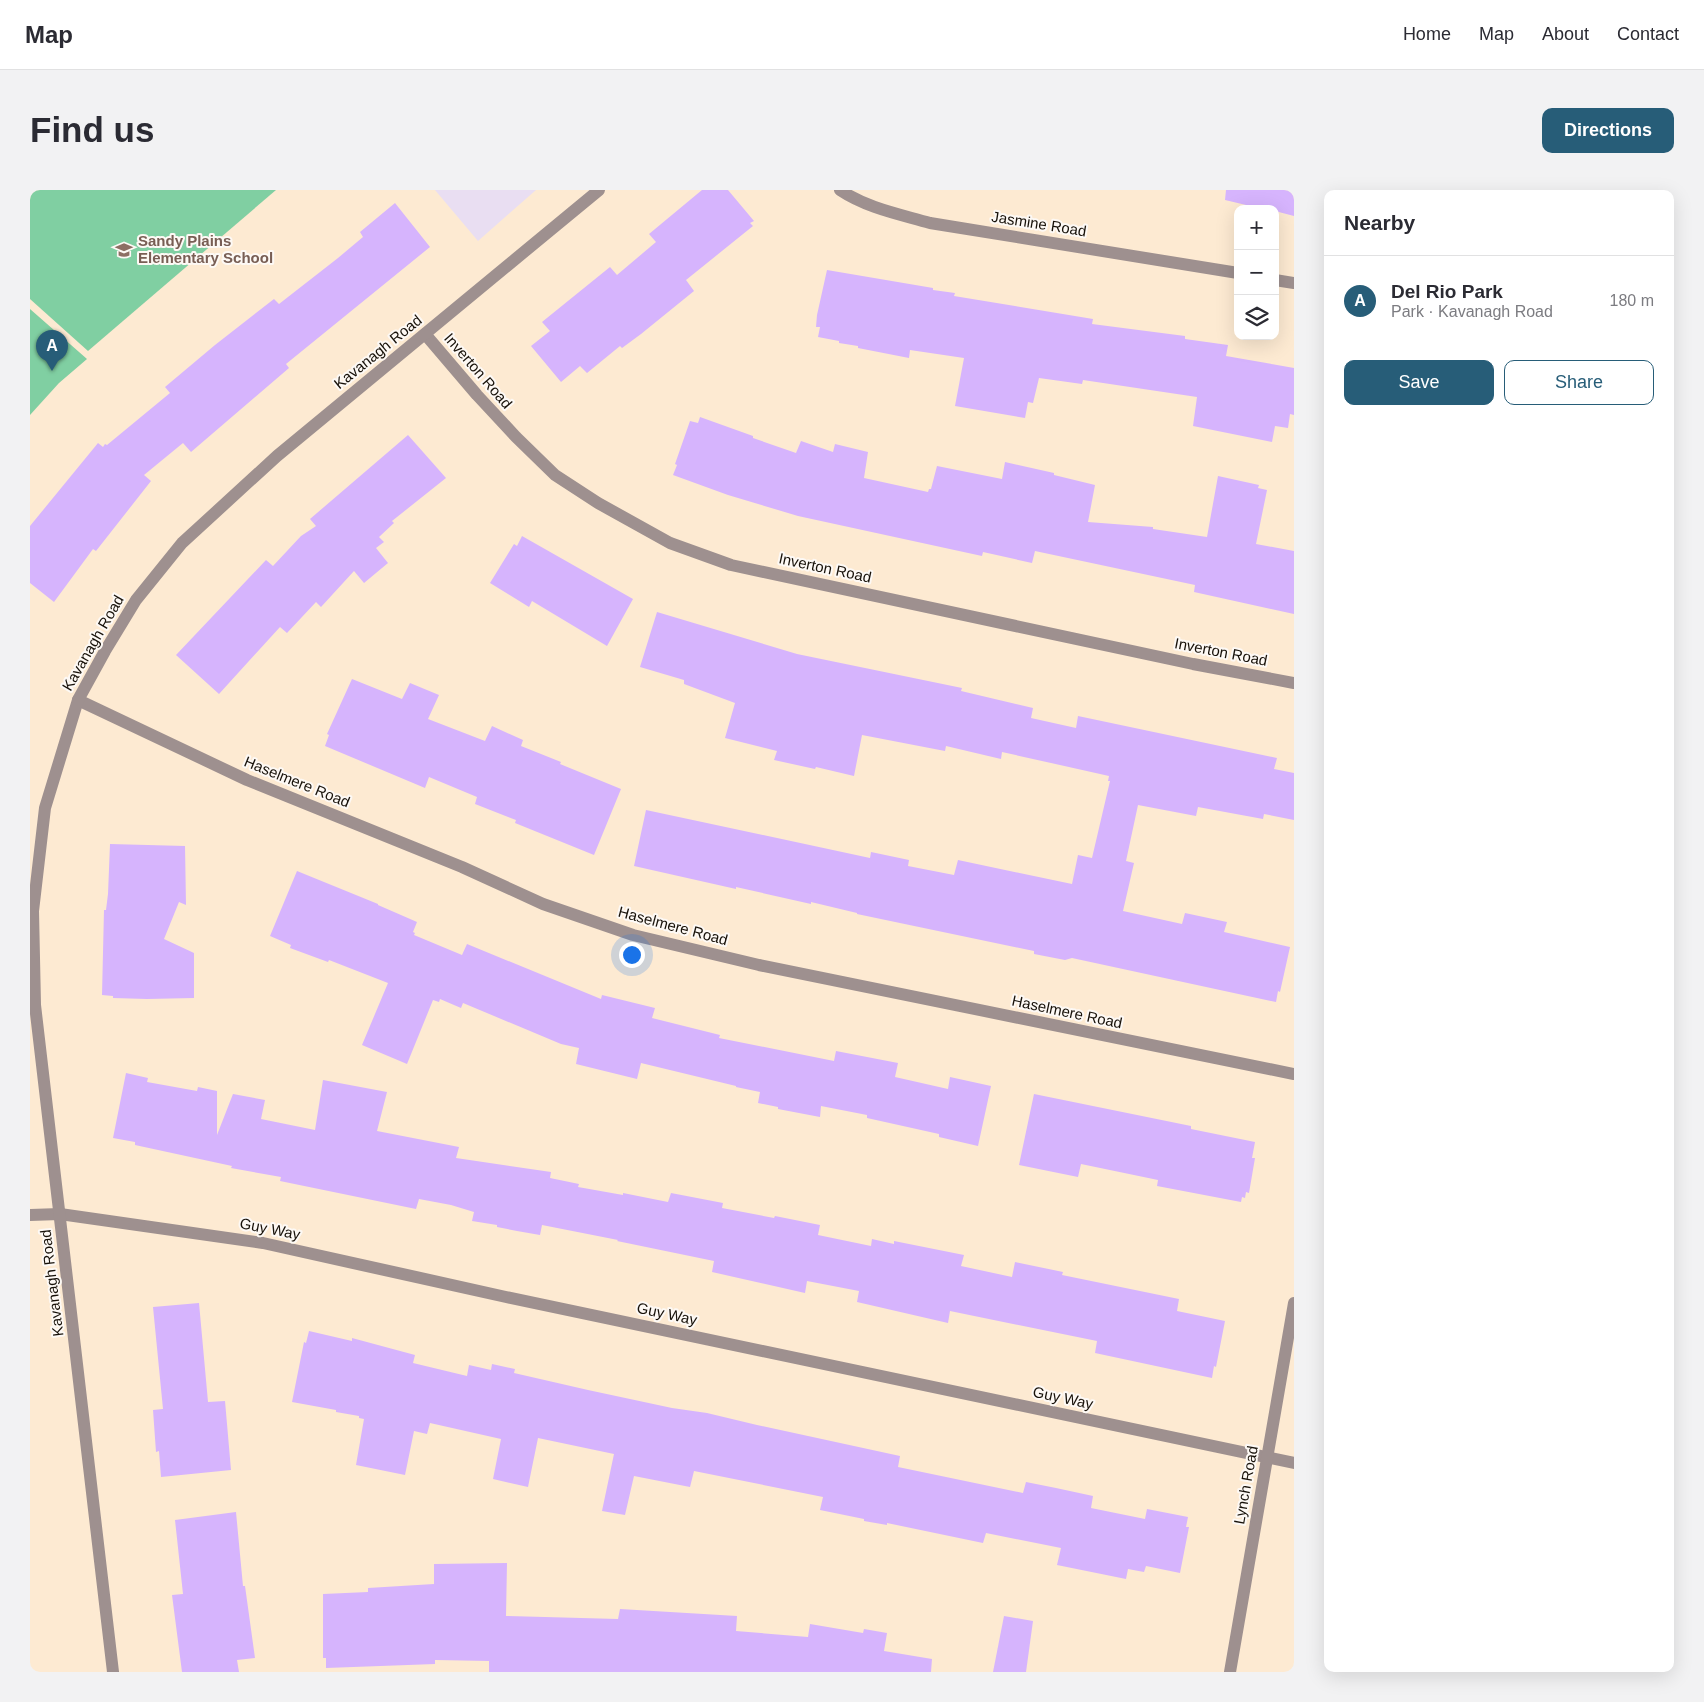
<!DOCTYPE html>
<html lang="en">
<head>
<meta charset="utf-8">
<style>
	body { margin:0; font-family:Arial,sans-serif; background:#f2f2f3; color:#2b2b33 }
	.controls { position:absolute; right:15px; top:15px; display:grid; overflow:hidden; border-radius:10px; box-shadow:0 5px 20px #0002 }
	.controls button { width:45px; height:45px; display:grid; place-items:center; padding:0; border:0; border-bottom:1px solid #e1e1e2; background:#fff; color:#2b2b33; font:25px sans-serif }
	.you { position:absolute; left:601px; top:764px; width:18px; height:18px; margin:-12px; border:4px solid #fff; border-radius:50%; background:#1a73e8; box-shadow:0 0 0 8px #1a73e833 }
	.badge { display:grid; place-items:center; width:32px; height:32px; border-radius:50%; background:#275d78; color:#fff; font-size:16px; font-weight:700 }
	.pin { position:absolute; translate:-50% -41px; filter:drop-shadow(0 1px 2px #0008) }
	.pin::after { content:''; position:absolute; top:26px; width:18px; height:15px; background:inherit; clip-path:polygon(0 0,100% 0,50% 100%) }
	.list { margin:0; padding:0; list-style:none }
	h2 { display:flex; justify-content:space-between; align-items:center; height:65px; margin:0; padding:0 20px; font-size:21px }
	h2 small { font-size:16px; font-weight:400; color:#7c7c81 }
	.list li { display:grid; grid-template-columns:32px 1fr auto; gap:15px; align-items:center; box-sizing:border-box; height:90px; padding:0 20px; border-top:1px solid #e1e1e2 }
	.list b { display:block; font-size:19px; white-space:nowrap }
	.list p { margin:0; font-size:16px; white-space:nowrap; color:#7c7c81 }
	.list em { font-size:16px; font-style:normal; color:#7c7c81 }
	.actions { display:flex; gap:10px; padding:15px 20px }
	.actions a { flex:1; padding:11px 0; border:1px solid #275d78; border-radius:10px; text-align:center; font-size:18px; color:#275d78 }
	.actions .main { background:#275d78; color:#fff }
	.icon { flex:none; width:28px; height:28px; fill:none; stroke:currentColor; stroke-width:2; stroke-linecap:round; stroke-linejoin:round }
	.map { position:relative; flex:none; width:1264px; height:1482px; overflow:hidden; border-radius:10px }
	header { display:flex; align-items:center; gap:30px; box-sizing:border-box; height:70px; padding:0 25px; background:#fff; border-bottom:1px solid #e1e1e2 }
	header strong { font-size:24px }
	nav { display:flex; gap:28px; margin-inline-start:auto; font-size:18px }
	.intro { display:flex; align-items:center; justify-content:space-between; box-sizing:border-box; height:120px; padding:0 30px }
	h1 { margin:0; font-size:35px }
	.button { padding:12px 22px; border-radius:10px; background:#275d78; color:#fff; font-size:18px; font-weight:700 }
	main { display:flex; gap:30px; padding:0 30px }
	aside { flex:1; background:#fff; border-radius:10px; box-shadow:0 5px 20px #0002 }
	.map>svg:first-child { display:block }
</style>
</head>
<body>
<header>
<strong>Map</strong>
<nav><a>Home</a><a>Map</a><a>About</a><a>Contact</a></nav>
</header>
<div class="intro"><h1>Find us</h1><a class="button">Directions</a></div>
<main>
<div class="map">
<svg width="1264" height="1482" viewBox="0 0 1264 1482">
	<rect width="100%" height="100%" fill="#fdead2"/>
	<!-- education -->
	<polygon fill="#e9def2" points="405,0 506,0 448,51"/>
	<!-- green -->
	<g fill="#80cfa2">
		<polygon points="0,0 246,0 58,161 0,109"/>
		<polygon points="0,119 57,169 29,193 0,225"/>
	</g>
	<!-- building -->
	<g fill="#d6b4fd">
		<polygon points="672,0 698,0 724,31 720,33 723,36 656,90 664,101 611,144 592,158 590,156 557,183 550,176 531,192 501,156 520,141 512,132 580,77 587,85 626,52 619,44"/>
		<polygon points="1196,0 1264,0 1264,26 1245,21 1245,19 1233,19 1195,10"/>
		<polygon points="365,13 400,57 256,174 259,178 161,262 153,253 114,285 121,291 66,361 63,359 24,412 0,393 0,336 68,253 73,257 75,254 77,255 140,203 135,197 185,155 244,109 249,114 308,68 333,47 330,42"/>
		<polygon points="797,80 903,98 903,100 925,103 924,106 1063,129 1062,134 1155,146 1155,149 1198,155 1196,166 1264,178 1264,225 1260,224 1258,238 1245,236 1242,252 1163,236 1167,207 1053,190 1052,194 1009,188 1003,213 998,212 995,228 925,216 934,168 880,160 879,168 828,158 828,156 809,153 809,151 788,147 790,137 786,137 787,125"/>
		<polygon points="670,227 723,246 723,248 766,263 771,251 803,262 805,254 838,262 834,288 898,302 899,299 901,299 907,276 972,289 975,272 1024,283 1024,285 1065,295 1058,332 1123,337 1123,339 1177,347 1188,286 1229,295 1228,298 1237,300 1226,354 1264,361 1264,424 1164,402 1165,395 1005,361 1002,373 953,362 952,366 768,326 698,305 643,285 647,275 645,274 660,231 668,233"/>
		<polygon points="378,245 416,288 362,331 364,333 349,347 354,352 346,358 358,373 334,393 324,381 291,417 286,412 257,443 250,437 189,504 146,465 236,370 243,376 271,346 286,336 280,329"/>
		<polygon points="492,346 603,409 577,456 502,411 499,417 460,393 484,354 487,356"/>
		<polygon points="627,422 767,464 932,498 931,501 1003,518 1001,528 1046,538 1048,526 1247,568 1244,579 1264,583 1264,630 1234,624 1233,629 1168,617 1166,626 1108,615 1096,671 1104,673 1093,721 1152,734 1155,723 1197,732 1194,742 1260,757 1250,802 1248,801 1246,812 1042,768 1035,770 1004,764 1004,761 827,724 827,723 781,712 781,714 706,697 706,699 604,676 616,620 840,668 841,662 879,670 878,676 924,685 928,670 1042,694 1048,665 1062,668 1080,591 1078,591 1079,586 972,562 971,569 916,556 915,561 832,545 824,586 786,577 785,579 744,570 747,561 695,548 705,513 654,494 654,490 610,477"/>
		<polygon points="322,489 372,509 380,493 409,505 398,529 455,551 462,536 493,550 491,556 531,572 530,574 591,599 564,665 485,633 486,630 445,614 447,607 399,587 395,598 295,556 299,545 297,544"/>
		<polygon points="80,654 155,656 156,715 149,712 134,749 164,763 164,808 117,809 83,808 83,806 72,805 74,720 76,720 78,704"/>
		<polygon points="267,681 348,714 348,715 387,732 383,742 385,743 384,745 432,765 437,754 571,809 572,805 625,818 622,828 690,845 689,848 804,871 806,861 868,873 865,887 918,899 920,887 961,896 948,956 909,947 909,944 837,928 837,925 791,916 790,927 748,919 748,917 728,913 730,902 706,897 706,896 611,873 607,889 546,874 549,858 531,854 433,813 431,818 410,809 409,812 403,810 377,874 332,855 358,793 299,770 298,772 260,758 261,755 240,746"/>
		<polygon points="96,883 118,888 117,892 167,901 168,897 187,901 187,945 203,904 235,910 231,929 285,940 293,890 357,902 347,941 429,957 426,968 521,982 520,988 549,994 548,997 593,1005 593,1003 638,1012 641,1003 693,1013 692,1018 744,1028 745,1026 790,1035 788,1045 841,1056 842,1049 864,1054 864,1051 934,1065 931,1076 982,1087 985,1072 1033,1082 1032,1085 1149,1109 1147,1121 1195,1131 1186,1177 1184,1176 1182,1188 1065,1163 1067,1151 920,1121 918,1133 827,1112 829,1101 777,1091 775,1103 682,1082 684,1071 587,1051 588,1050 512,1035 510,1045 487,1041 467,1037 467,1035 442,1031 444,1022 421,1015 389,1009 386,1019 250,991 251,987 201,978 202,976 105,955 105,952 83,948"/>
		<polygon points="1004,904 1161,936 1161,939 1225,952 1222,968 1225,968 1219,1003 1216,1002 1215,1008 1212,1007 1211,1012 1127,996 1128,990 1051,974 1048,987 989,975"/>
		<polygon points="169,1113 178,1212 195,1211 201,1280 131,1287 129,1261 126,1262 123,1220 133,1219 123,1117"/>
		<polygon points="279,1141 322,1151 322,1148 385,1165 383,1173 437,1186 439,1175 461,1180 462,1174 485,1179 484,1183 558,1200 642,1218 677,1223 727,1235 870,1266 868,1277 993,1303 996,1292 1026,1298 1063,1306 1061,1318 1115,1329 1117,1319 1158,1327 1156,1337 1159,1337 1150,1383 1116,1376 1114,1382 1098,1379 1096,1389 1027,1375 1031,1358 956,1343 953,1353 857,1333 857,1335 834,1331 834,1329 790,1320 793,1307 664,1281 660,1297 604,1286 595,1325 572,1321 584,1264 508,1248 498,1297 463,1289 471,1249 400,1233 397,1244 384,1241 375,1285 326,1275 334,1229 329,1228 329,1226 306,1222 306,1220 262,1212 274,1152 276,1153"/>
		<polygon points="206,1322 213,1396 215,1396 225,1468 207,1470 209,1482 152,1482 142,1405 153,1404 145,1330"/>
		<polygon points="477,1373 476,1426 588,1429 590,1419 707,1426 706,1441 778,1447 780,1434 833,1443 834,1439 857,1443 854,1461 902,1469 901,1482 459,1482 459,1471 405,1470 405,1474 296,1478 296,1468 293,1468 293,1404 338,1402 338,1398 404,1394 404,1374"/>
		<polygon points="974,1426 1003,1431 996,1482 963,1482"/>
	</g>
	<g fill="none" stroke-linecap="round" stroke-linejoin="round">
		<!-- minor -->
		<g stroke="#9e908f" stroke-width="12">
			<path d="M810,0c27,18 59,24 90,33l308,50"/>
			<polyline points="1245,90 1264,93"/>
			<polyline points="395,144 447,205 486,247 525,285 568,313 640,353 701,375 1163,474 1264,493"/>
			<polyline points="48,510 217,590 432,677 513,714 603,745 729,775 1264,884"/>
			<polyline points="0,1025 30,1024 233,1053 476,1107 1264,1273"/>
			<polyline points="83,1482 5,815 3,721 15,618 48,510 75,461 106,410 152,353 247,266 569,0"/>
			<polyline points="1200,1482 1264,1113"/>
		</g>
	</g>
	<!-- icons -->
	<defs>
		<g id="school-bare" transform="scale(1.35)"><path d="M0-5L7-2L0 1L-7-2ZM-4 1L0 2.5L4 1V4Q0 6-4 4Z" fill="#8d6e63" stroke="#fdf9f5" stroke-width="2.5" paint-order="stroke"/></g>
	</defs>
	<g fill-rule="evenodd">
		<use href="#school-bare" x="94" y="60"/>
	</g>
	<g text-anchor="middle" stroke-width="4" stroke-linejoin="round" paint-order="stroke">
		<!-- street labels -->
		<g font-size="15" fill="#171109" stroke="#fdf9f5">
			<text transform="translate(1009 34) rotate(9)" y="5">Jasmine Road</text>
			<text transform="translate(348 162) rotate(-39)" y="5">Kavanagh Road</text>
			<text transform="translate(448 181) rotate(49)" y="5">Inverton Road</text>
			<text transform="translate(795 378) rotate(12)" y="5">Inverton Road</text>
			<text transform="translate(63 453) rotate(-60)" y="5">Kavanagh Road</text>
			<text transform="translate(1191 462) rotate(11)" y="5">Inverton Road</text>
			<text transform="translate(267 592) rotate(22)" y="5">Haselmere Road</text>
			<text transform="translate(643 736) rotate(15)" y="5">Haselmere Road</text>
			<text transform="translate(1037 822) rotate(12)" y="5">Haselmere Road</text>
			<text transform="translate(240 1039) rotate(11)" y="5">Guy Way</text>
			<text transform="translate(22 1093) rotate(-97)" y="5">Kavanagh Road</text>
			<text transform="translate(637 1124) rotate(12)" y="5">Guy Way</text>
			<text transform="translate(1033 1208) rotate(12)" y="5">Guy Way</text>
			<text transform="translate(1216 1295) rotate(-80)" y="5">Lynch Road</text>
		</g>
		<!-- education labels -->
		<g font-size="15" font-weight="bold" fill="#785e54" stroke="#fdf9f5" text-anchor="start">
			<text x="108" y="56">Sandy Plains<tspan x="108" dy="17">Elementary School</tspan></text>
		</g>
	</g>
</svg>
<div class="controls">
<button>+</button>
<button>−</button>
<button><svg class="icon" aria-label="layers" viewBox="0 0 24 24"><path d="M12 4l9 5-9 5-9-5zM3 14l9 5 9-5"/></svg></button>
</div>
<div class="you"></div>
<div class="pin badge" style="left:22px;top:181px">A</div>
</div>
<aside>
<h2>Nearby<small></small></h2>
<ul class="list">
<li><span class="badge">A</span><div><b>Del Rio Park</b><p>Park · Kavanagh Road</p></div><em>180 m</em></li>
</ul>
<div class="actions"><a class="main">Save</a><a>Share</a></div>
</aside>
</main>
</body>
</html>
